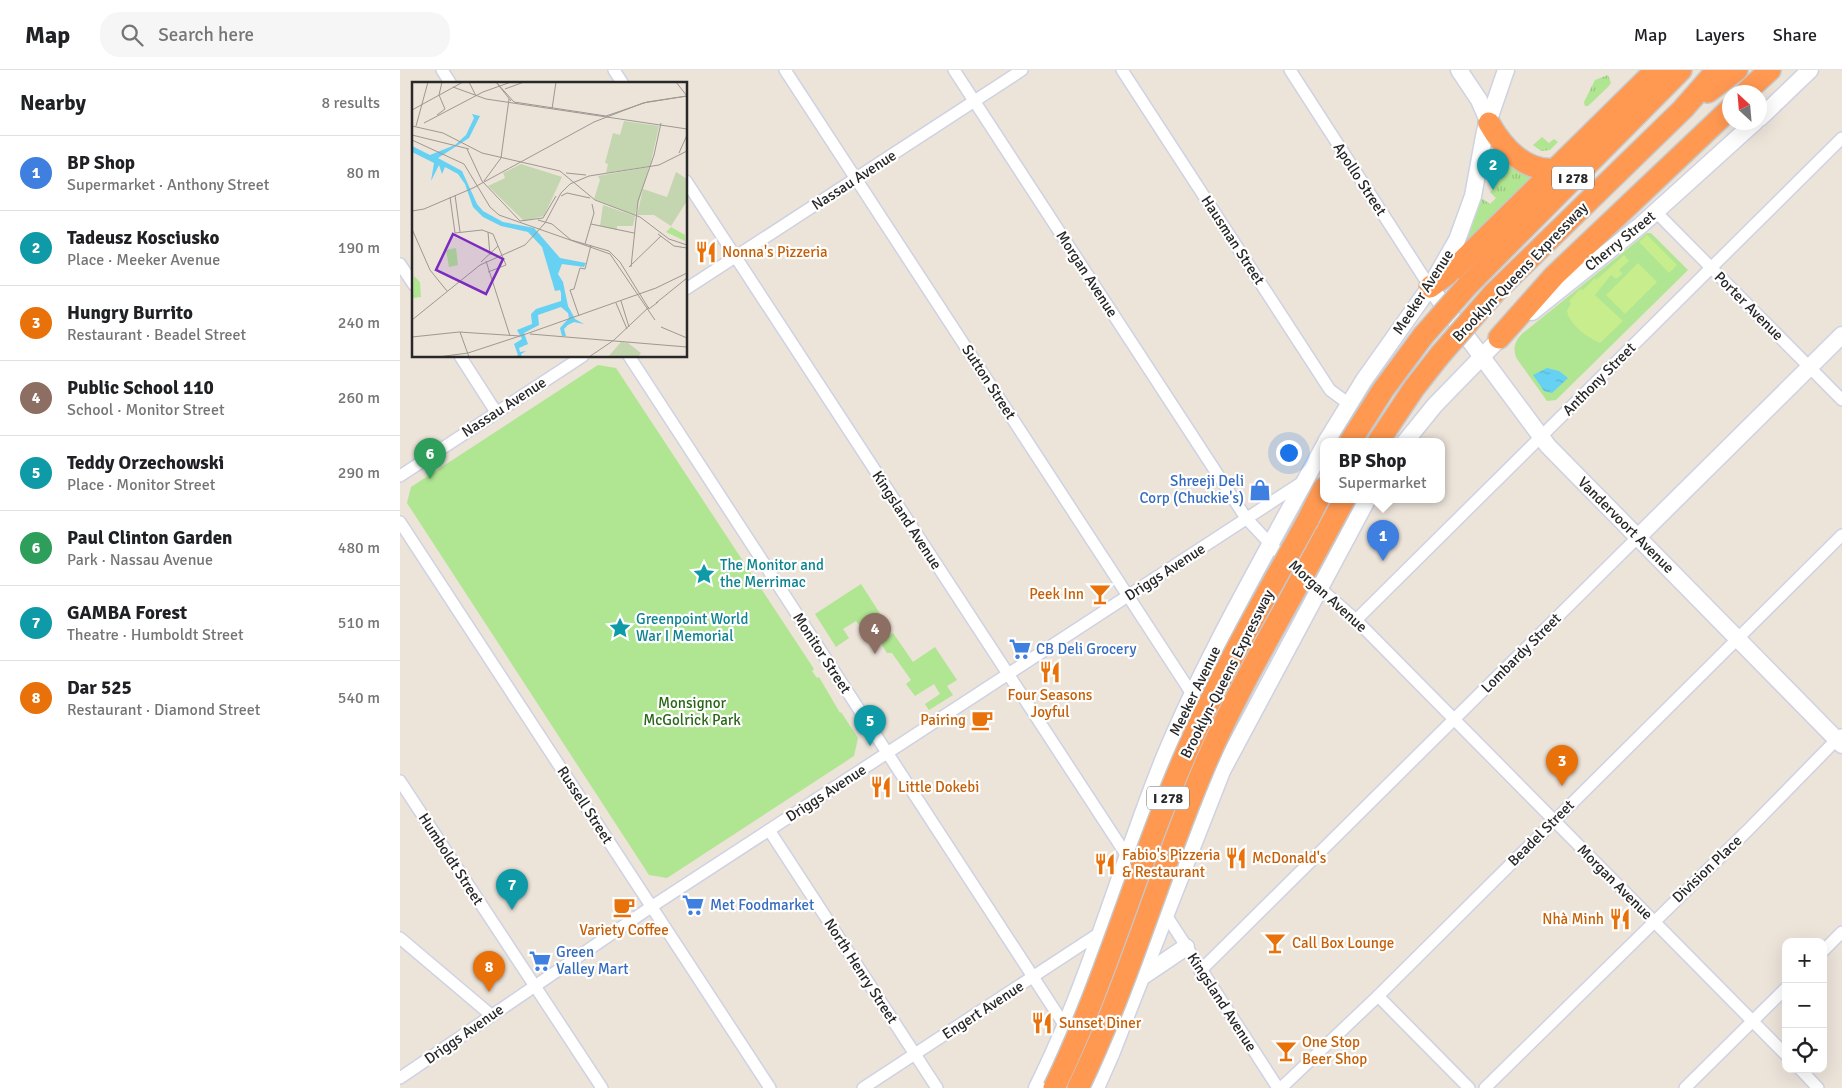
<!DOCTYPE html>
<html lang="en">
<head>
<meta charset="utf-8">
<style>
	body { margin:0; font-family:Signika,sans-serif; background:#f6f6f6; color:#202124 }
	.controls { position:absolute; right:15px; bottom:15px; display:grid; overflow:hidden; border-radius:10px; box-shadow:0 5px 20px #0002 }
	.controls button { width:45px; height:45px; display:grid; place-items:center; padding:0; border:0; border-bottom:1px solid #e0e0e0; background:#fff; color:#202124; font:25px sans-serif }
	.compass { position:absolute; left:1322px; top:15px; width:45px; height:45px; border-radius:50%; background:#fff; box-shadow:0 5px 20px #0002; rotate:334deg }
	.you { position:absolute; left:888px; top:382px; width:18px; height:18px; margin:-12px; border:4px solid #fff; border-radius:50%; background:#1a73e8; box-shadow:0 0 0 8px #1a73e833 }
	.badge { display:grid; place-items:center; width:32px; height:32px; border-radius:50%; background:#0f766e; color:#fff; font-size:16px; font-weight:700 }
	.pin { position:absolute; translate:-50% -41px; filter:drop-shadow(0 1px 2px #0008) }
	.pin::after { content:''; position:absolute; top:26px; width:18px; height:15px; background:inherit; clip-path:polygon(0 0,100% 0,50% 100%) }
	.popup { position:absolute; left:920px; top:368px; width:125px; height:65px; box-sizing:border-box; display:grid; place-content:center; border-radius:10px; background:#fff; filter:drop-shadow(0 1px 4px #0005); font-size:16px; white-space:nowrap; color:#757577 }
	.popup b { font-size:19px; color:#202124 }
	.popup::after { content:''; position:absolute; left:50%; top:100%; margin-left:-10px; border:10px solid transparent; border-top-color:#fff }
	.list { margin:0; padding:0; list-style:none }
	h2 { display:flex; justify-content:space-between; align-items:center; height:65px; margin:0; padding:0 20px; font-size:21px }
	h2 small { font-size:16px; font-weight:400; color:#757577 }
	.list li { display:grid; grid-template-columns:32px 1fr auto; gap:15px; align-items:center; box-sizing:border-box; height:75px; padding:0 20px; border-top:1px solid #e0e0e0 }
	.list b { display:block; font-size:19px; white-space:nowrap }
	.list p { margin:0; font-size:16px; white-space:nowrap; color:#757577 }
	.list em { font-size:16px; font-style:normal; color:#757577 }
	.icon { flex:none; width:28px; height:28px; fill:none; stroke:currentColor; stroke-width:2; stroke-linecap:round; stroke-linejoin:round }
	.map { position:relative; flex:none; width:1442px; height:1018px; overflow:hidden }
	header { display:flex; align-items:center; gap:30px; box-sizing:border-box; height:70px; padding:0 25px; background:#fff; border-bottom:1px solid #e0e0e0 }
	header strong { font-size:24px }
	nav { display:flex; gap:28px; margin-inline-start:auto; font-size:18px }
	.search { width:350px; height:45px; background:#f6f6f6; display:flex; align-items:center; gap:12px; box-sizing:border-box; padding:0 18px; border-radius:20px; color:#757577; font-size:19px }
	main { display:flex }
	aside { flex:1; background:#fff }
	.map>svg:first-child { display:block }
</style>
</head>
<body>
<header>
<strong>Map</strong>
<div class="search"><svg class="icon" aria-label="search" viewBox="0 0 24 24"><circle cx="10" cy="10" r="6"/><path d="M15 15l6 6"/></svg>Search here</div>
<nav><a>Map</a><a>Layers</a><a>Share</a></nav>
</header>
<main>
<aside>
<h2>Nearby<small>8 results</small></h2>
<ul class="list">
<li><span class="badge" style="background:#3f7fe0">1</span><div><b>BP Shop</b><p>Supermarket · Anthony Street</p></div><em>80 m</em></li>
<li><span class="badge" style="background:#0f9aa8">2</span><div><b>Tadeusz Kosciusko</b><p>Place · Meeker Avenue</p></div><em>190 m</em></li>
<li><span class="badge" style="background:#e8710a">3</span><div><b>Hungry Burrito</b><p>Restaurant · Beadel Street</p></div><em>240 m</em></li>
<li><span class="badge" style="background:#8d6e63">4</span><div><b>Public School 110</b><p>School · Monitor Street</p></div><em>260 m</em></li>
<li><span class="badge" style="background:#0f9aa8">5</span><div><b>Teddy Orzechowski</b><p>Place · Monitor Street</p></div><em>290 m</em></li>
<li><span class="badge" style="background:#2e9e5b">6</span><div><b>Paul Clinton Garden</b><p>Park · Nassau Avenue</p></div><em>480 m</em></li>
<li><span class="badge" style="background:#0f9aa8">7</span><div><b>GAMBA Forest</b><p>Theatre · Humboldt Street</p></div><em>510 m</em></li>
<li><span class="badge" style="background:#e8710a">8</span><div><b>Dar 525</b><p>Restaurant · Diamond Street</p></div><em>540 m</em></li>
</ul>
</aside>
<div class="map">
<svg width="1442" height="1018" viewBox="0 0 1442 1018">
	<defs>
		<pattern id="grass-tufts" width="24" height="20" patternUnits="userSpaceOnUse" patternTransform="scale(1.25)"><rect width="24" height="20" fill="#b0e592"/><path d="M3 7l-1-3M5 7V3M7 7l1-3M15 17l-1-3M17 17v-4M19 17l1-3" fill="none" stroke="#97c47e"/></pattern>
		<pattern id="water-ripples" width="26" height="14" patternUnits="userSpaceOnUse" patternTransform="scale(1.25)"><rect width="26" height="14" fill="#66d1f3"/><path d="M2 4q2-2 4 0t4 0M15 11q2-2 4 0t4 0" fill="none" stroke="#58b3d0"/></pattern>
	</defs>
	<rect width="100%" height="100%" fill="#ece3d9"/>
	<!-- grass -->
	<g fill="url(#grass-tufts)">
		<polygon points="1208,5 1211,13 1208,17 1188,36 1185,36 1184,32 1195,10"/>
		<polygon points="1142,67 1149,73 1154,69 1158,72 1150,80 1141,81 1133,75"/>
		<polygon points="1105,86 1132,108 1057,187 1077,125 1090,134 1096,128 1090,122 1096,116 1088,109 1094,103 1100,109 1107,104 1096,94"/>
	</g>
	<!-- park -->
	<g fill="#b0e592">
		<path d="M1247,163h4l37,37 -132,130 -9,1 -30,-42c-5,-10 -2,-19 6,-26z"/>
		<polygon points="198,295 216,298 414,599 412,601 417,608 419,607 440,643 441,642 458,668 454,686 267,808 249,805 7,433 11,417"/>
		<polygon points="461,514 486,553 476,559 472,553 463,560 456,551 443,559 449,568 436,577 415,544"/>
		<polygon points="493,563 513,592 535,577 557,610 547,616 553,625 529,640 525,634 540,624 534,614 515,626 506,614 511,610 492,583 487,583 480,572"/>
	</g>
	<!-- pitch -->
	<g fill="#c7ed8d">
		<polygon points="1247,165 1277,195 1269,203 1239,172"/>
		<path d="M1224,185l5,6 -10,9 4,4 -7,5 -5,-4 -16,20 28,26 -23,22c-12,-5 -32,-19 -33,-33l4,-6 -2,-3 11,-12 3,1 12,-12 1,2z"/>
		<polygon points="1238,193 1257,212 1225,244 1206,225"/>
	</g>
	<!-- water -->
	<polygon fill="url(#water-ripples)" points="1147,298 1159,301 1168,308 1152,323 1144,321 1133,305"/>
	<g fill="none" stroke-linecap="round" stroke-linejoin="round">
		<!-- minor casing -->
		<g stroke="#ced2e2" stroke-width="14">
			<g id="minor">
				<polyline points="42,0 51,14"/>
				<polyline points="214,0 223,14"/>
				<polyline points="385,0 792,624"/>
				<polyline points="554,0 846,448 875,479 956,550 1386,985"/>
				<polyline points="722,0 930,320 949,334"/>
				<polyline points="890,0 1030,217"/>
				<polyline points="286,111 729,789"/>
				<polyline points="1256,142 1442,330"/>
				<polyline points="0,194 14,215"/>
				<polyline points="286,219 622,0"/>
				<polyline points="60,286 96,342"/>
				<polyline points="229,286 665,956"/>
				<polyline points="0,406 183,286"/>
				<polyline points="0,452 370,1018"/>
				<polyline points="956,550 1442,68"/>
				<polyline points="0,711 202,1018"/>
				<polyline points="369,760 537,1018"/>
				<polyline points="737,808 744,824 766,845 878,1018"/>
				<polyline points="0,868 91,945"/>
				<polyline points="1423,881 1442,862"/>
				<polyline points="800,901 1238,467"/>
				<polyline points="978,926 1069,1018"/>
				<polyline points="1400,999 1418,1018"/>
				<polyline points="0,1008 251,837 904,411"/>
				<polyline points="463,1018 701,862"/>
				<polyline points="881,1018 978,926 1442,465"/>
				<polyline points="1085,1018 1349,759 1441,665"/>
				<polyline points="1285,1018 1386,918"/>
			</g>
		</g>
		<!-- secondary casing -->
		<g stroke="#ced2e2" stroke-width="19">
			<g id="secondary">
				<polyline points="1059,0 1079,30 1089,53"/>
				<polyline points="1360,48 1410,0"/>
				<polyline points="1030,217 1148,376 1442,675"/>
				<polyline points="1132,242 1241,155 1355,52"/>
				<polyline points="926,372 964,310 1030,217 1057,170 1073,126 1085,61 1106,0"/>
				<polyline points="1005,372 1035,335 1106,262"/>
				<polyline points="1238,467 1442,265"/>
				<polyline points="740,908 786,877"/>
				<path d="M637,1018c53,-106 83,-221 127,-330 45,-108 105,-210 160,-312"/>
				<polyline points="696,1018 711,984 822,701 967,430"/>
			</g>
		</g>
		<!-- motorway casing -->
		<g stroke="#c7c7c7" stroke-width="24">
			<g id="motorway">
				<polyline points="1308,22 1337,0"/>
				<polyline points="1346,22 1370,0"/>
				<path d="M1089,53c14,25 37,50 68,46"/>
				<polyline points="1067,216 1281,0"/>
				<polyline points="1030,217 1053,200 1256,0"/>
				<polyline points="1094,223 1283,39 1317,0"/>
				<polyline points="1099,268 1154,206 1330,39"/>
				<polyline points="950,372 983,320 1023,266"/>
				<polyline points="978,372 1014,318 1040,285"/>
				<polyline points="908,450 924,418"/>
				<polyline points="925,465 944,430"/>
			</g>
		</g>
		<!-- minor -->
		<use href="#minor" stroke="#fff" stroke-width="11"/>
		<!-- secondary -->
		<use href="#secondary" stroke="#fff" stroke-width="16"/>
		<!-- motorway -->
		<use href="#motorway" stroke="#ff9851" stroke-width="21"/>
		<!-- motorway-bridge casing -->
		<g stroke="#c7c7c7" stroke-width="24" stroke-linecap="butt">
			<g id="motorway-bridge">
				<polyline points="1023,266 1067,216"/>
				<polyline points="1040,285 1094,223"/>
				<path d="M654,1018c52,-107 83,-222 130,-330 35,-82 81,-160 124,-238"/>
				<path d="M678,1018c50,-104 81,-215 126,-321 34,-80 80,-155 121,-232"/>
			</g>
		</g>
		<!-- motorway-bridge -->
		<use href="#motorway-bridge" stroke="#ff9851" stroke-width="21"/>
	</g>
	<!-- icons -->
	<defs>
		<g id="restaurant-bare" transform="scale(1.725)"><path d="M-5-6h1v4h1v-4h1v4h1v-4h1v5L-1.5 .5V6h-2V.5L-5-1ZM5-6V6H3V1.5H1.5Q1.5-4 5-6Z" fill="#e8710a" stroke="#fff" stroke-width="2.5" paint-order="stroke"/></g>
		<g id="shop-bare" transform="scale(1.725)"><path d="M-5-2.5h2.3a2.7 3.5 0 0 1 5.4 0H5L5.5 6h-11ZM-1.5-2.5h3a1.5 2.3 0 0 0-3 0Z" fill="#3f7fe0" stroke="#fff" stroke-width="2.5" paint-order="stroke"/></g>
		<g id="sight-bare" transform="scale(1.725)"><path d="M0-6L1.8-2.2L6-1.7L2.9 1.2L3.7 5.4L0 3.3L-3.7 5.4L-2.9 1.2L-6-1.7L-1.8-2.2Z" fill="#0f9aa8" stroke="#fff" stroke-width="2.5" paint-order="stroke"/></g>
		<g id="bar-bare" transform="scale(1.725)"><path d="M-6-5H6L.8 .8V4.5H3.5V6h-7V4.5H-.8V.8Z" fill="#e8710a" stroke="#fff" stroke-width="2.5" paint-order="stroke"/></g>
		<g id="supermarket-bare" transform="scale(1.725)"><path d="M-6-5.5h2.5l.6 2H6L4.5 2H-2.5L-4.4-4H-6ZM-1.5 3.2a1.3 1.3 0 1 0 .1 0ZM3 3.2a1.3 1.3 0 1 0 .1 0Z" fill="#3f7fe0" stroke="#fff" stroke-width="2.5" paint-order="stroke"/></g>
		<g id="cafe-bare" transform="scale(1.725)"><path d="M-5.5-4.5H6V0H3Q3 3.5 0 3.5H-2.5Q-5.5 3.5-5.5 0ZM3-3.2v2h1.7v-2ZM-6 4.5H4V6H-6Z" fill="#e8710a" stroke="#fff" stroke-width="2.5" paint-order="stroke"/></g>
	</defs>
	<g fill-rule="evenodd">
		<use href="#restaurant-bare" x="306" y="182"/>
		<use href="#shop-bare" x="860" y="420"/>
		<use href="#sight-bare" x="304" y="504"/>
		<use href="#bar-bare" x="700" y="524"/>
		<use href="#sight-bare" x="220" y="558"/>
		<use href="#supermarket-bare" x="620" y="579"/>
		<use href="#restaurant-bare" x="650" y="602"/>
		<use href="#cafe-bare" x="582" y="650"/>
		<use href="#restaurant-bare" x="481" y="717"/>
		<use href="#restaurant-bare" x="836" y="788"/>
		<use href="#restaurant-bare" x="705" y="794"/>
		<use href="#supermarket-bare" x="293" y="835"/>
		<use href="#cafe-bare" x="224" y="837"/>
		<use href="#restaurant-bare" x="1220" y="849"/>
		<use href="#bar-bare" x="875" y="873"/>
		<use href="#supermarket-bare" x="140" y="891"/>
		<use href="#restaurant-bare" x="642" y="953"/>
		<use href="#bar-bare" x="886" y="981"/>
	</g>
	<g text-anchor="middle" stroke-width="4.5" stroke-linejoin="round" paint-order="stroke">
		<!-- shield labels -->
		<g fill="#fff" stroke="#686868" stroke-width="1">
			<rect x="1152" y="96.5" width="42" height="23" rx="4"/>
			<rect x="747" y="716.5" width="42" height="23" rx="4"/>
		</g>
		<g font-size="14" font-weight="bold" fill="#282828">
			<text x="1173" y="113">I 278</text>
			<text x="768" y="733">I 278</text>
		</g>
		<!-- street labels -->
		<g font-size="15" fill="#282828" stroke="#fff">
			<text transform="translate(960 109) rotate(57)" y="5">Apollo Street</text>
			<text transform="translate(454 110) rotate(-33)" y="5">Nassau Avenue</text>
			<text transform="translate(833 170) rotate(57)" y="5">Hausman Street</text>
			<text transform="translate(1220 171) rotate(-39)" y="5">Cherry Street</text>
			<text transform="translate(1120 202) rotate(-46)" y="5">Brooklyn-Queens Expressway</text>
			<text transform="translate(687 204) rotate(57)" y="5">Morgan Avenue</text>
			<text transform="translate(1023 222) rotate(-57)" y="5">Meeker Avenue</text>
			<text transform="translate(1349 236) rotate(45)" y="5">Porter Avenue</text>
			<text transform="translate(1199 309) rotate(-45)" y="5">Anthony Street</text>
			<text transform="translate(589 312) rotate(57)" y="5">Sutton Street</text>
			<text transform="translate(104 337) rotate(-33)" y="5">Nassau Avenue</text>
			<text transform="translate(507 450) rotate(57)" y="5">Kingsland Avenue</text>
			<text transform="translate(1226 455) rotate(45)" y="5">Vandervoort Avenue</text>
			<text transform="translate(765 502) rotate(-33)" y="5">Driggs Avenue</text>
			<text transform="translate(928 526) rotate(42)" y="5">Morgan Avenue</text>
			<text transform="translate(422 583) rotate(57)" y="5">Monitor Street</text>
			<text transform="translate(1121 583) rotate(-45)" y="5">Lombardy Street</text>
			<text transform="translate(827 604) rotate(-63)" y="5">Brooklyn-Queens Expressway</text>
			<text transform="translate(795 621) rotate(-64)" y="5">Meeker Avenue</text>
			<text transform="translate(426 723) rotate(-33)" y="5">Driggs Avenue</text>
			<text transform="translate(185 735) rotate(57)" y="5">Russell Street</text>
			<text transform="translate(1141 763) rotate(-45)" y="5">Beadel Street</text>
			<text transform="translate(51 789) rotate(57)" y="5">Humboldt Street</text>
			<text transform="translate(1307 799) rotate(-44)" y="5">Division Place</text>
			<text transform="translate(1215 812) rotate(45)" y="5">Morgan Avenue</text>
			<text transform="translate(461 901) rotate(57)" y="5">North Henry Street</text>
			<text transform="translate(822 932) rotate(57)" y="5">Kingsland Avenue</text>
			<text transform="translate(583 940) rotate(-33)" y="5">Engert Avenue</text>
			<text transform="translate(64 964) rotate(-35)" y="5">Driggs Avenue</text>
		</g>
		<!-- food labels -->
		<g font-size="15" fill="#c56008" stroke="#fff" text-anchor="start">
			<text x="322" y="187">Nonna's Pizzeria</text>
			<text x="684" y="529" text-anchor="end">Peek Inn</text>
			<text x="650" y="630" text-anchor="middle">Four Seasons<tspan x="650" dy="17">Joyful</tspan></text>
			<text x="566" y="655" text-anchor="end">Pairing</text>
			<text x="498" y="722">Little Dokebi</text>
			<text x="722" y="790">Fabio's Pizzeria<tspan x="722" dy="17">&amp; Restaurant</tspan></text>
			<text x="852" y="793">McDonald's</text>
			<text x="1204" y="854" text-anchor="end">Nhà Minh</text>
			<text x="224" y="865" text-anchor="middle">Variety Coffee</text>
			<text x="892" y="878">Call Box Lounge</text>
			<text x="659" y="958">Sunset Diner</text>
			<text x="902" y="977">One Stop<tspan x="902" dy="17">Beer Shop</tspan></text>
		</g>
		<!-- shop labels -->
		<g font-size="15" fill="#366cbe" stroke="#fff" text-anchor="start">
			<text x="844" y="416" text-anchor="end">Shreeji Deli<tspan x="844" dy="17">Corp (Chuckie's)</tspan></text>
			<text x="636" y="584">CB Deli Grocery</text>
			<text x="310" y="840">Met Foodmarket</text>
			<text x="156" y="887">Green<tspan x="156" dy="17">Valley Mart</tspan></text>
		</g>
		<!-- culture labels -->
		<g font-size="15" fill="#0d838f" stroke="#fff" text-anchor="start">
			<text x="320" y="500">The Monitor and<tspan x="320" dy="17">the Merrimac</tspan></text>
			<text x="236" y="554">Greenpoint World<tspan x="236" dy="17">War I Memorial</tspan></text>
		</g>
		<!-- park labels -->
		<g font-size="15" fill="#296716" stroke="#fff">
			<text x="292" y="638">Monsignor<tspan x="292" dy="17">McGolrick Park</tspan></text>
		</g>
	</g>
	<!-- overview -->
	<g transform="translate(12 12)">
		<rect width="275" height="275" fill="#ece3d9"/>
		<path d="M212,39l35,5 -9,40 -44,7 2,-9 -3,-1 8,-30 7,2zM109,82l41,13 -18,39 -20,5 -36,-35 17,-8 -2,-5zM237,85l-14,48 -41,-16 6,-19 -2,-4zM264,90l11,7v22l-16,25 -17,-11h-17l6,-26 24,8zM191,123l32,11 -2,10h-16v4l-17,-4zM209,260l7,1 13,10 -3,4h-30z" fill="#c3d6af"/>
		<path d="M259,145l14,8v6l-19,-9zM44,166l2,17 -9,2 -3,-17zM2,194l6,6 1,15 -8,1z" fill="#b0e592"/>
		<path d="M60,32l8,2 -11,22 -31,20 24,13 15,33 6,7 20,11 31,6 26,30 26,5 -2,4 -22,-3 -4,10 5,8 5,24 7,13 9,5 -10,-2 -6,3 -4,4 2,7h-4l-2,-8 9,-10 -1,-5 -7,-6 -23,8 1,10 -15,8 4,11 -9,4 1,4 6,-1 -5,3 1,3h-7l3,-2 -4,-11 8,-5 -5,-9 15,-6 -1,-10 5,-5 25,-8v-8l-1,-3 -5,1 -13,-44 -14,-15 -27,-6 -18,-9 -10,-10 -8,-23 -7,-10 -13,-7 -3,7 -3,-9 -8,16 3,-18 -22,-11v-6l18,9 25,-10 11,-10 8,-17z" fill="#66d1f3"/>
		<path fill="none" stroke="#9e9892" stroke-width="1" d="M57,0l7,14M84,0l15,19M84,0l18,20 92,14 41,-14 40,-6M264,0l11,14M41,5l33,12 201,30M93,7l19,-7M140,27l4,-27M0,28l51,-28M25,33l8,-6 -6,-14 3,-13M12,41l59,-31 28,-10M0,44l31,7 39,20 78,18 35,29 45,17 29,22 18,6M4,44l12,-44M0,53l57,14M0,58l52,24 26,43 9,8 111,39 45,66M55,67l15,32 38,40 23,-3 13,-22M267,71l8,-18M154,91l20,2M72,99l17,-23 8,-59M43,113l5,37M149,114l6,-3 23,5M38,115l5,36 27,-3 11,4 13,31 -18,7M0,129l12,-2 49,-21 121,-66 49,-19 44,-7M126,138l14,4 19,16 38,11 11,11 29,47 9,-7M179,142l43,9M0,147l18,41 17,21M76,150l2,23M246,152l16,12 13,2M173,162l9,-31 -2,-9M74,179l24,75M69,180l17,-16M217,185l32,-31M219,185l7,-66 16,-46 7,-32M209,219l8,26M204,221l11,26M244,221l31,-25M167,234l-9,-26 4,-1 6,-21 5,1 6,-24M0,238l68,-55 45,-20 20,-22 16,-30 9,-9 19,-8 70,-11 28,-14M249,245l26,11M48,250l9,25M118,252l157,13M0,255l47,-5 61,4M26,275l30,-4 58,-19 130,-46 31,-15M177,275l25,-17 35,-33"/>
		<path fill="#7b2cbf" fill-opacity="0.15" stroke="#7b2cbf" stroke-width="2.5" d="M41,152l50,25 -17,35 -50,-24z"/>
		<rect width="275" height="275" fill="none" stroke="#282828" stroke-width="2.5"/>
	</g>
</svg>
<div class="controls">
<button>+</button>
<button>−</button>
<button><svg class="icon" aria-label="locate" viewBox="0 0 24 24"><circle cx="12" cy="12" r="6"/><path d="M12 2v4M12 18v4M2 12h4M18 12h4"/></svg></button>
</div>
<svg class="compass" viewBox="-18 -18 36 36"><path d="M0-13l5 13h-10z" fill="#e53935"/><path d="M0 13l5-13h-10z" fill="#757577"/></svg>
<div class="you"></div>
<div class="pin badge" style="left:983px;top:491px;background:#3f7fe0">1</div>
<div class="popup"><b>BP Shop</b>Supermarket</div>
<div class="pin badge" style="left:1093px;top:120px;background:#0f9aa8">2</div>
<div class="pin badge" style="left:1162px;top:716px;background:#e8710a">3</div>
<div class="pin badge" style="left:475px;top:584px;background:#8d6e63">4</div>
<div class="pin badge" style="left:470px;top:676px;background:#0f9aa8">5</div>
<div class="pin badge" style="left:30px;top:409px;background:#2e9e5b">6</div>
<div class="pin badge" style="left:112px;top:840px;background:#0f9aa8">7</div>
<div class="pin badge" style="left:89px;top:922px;background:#e8710a">8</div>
</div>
</main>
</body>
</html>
